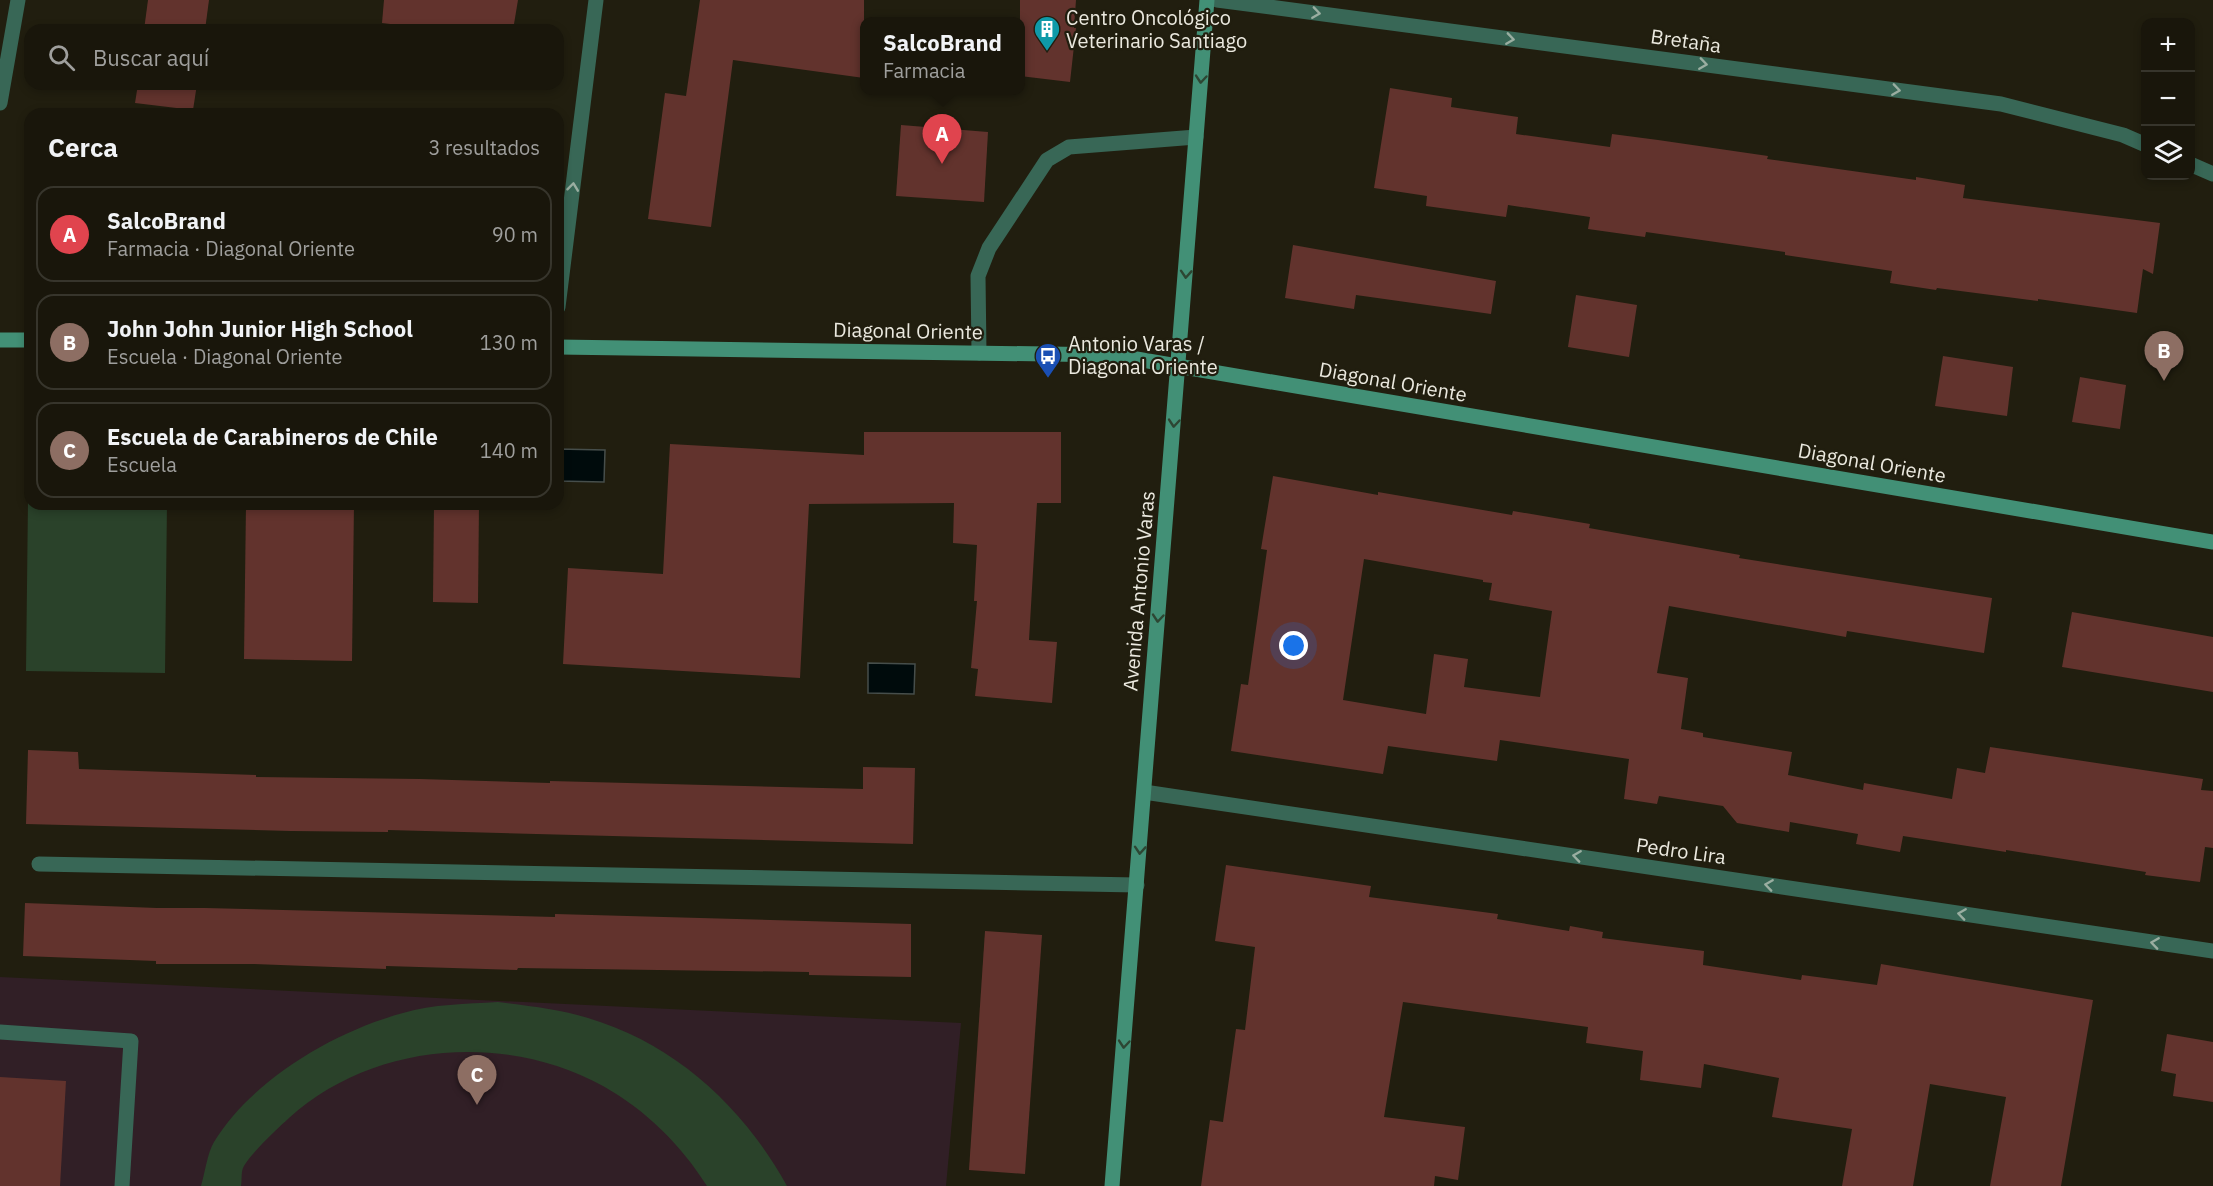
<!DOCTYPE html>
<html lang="es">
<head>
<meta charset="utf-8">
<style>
	body { margin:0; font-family:"IBM Plex Sans",sans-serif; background:#221f14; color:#f1f3f6 }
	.controls { position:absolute; right:18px; top:18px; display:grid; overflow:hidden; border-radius:12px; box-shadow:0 3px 9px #0003 }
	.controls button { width:54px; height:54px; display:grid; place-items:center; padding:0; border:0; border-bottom:2px solid #37352c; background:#19160b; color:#f1f3f6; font:30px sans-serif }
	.you { position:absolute; left:1294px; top:646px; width:21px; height:21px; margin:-15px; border:4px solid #fff; border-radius:50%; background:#1a73e8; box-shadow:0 0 0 9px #1a73e833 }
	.badge { display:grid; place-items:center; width:39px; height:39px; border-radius:50%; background:#2563eb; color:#fff; font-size:20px; font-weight:700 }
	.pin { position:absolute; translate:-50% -50px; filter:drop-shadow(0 2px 3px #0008) }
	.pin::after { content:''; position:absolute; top:32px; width:21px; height:18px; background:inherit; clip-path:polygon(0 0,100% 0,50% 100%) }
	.popup { position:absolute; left:860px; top:17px; width:165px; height:78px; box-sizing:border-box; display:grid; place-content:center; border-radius:12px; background:#19160b; filter:drop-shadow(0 2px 4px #0005); font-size:20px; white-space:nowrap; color:#9f9f9d }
	.popup b { font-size:22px; color:#f1f3f6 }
	.popup::after { content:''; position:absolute; left:50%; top:100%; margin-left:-12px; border:12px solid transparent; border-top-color:#19160b }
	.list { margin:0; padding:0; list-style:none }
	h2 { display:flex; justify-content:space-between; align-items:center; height:78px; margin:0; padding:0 24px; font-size:26px }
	h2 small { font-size:20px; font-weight:400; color:#9f9f9d }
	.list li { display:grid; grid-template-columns:39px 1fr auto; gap:18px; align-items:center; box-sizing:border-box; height:96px; margin:0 12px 12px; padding:0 12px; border:2px solid #37352c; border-radius:18px }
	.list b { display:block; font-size:22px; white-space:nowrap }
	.list p { margin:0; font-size:20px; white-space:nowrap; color:#9f9f9d }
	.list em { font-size:20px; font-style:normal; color:#9f9f9d }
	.icon { flex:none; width:33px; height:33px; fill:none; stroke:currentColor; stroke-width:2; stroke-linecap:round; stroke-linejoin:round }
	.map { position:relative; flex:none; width:2213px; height:1186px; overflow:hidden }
	.search { position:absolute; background:#19160b; box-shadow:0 3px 9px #0003; left:24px; top:24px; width:540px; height:66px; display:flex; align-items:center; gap:15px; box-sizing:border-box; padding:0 21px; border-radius:18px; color:#9f9f9d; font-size:22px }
	.panel { position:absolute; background:#19160b; box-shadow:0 3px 9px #0003; left:24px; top:108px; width:540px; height:402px; border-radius:18px }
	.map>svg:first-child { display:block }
</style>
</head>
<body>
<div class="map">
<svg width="2213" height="1186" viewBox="0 0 2213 1186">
	<rect width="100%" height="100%" fill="#211e0f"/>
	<!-- education -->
	<polygon fill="#311f26" points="0,977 961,1023 946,1186 0,1186"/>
	<!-- green -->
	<g fill="#2a422a">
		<polygon points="29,414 30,504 167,504 165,673 26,671"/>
		<path d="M498,1002c31,4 61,7 90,16 88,26 156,90 199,168h-80c-26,-41 -61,-76 -104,-100 -98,-54 -230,-44 -314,32 -12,11 -39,36 -46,50 -2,5 -1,13 -2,18h-40c4,-13 6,-32 13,-44 38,-62 119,-110 189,-129 30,-9 63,-9 95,-11z"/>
	</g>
	<!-- water -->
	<g fill="#000b0c" stroke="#464e4b" stroke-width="1.5">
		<polygon points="558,449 605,450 604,482 558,481"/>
		<polygon points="868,663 915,664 914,694 868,693"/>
	</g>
	<!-- building -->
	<g fill="#62332d" fill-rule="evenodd">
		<polygon points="148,0 209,0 205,30 144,30"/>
		<polygon points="384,0 518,0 513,30 438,30 382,23"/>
		<polygon points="700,0 864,0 864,78 733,60 711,227 648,219 665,93 686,96"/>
		<polygon points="1020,0 1076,0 1074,28 1076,28 1070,82 1020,76"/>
		<polygon points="138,84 197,84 193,110 135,103"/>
		<polygon points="1390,88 1452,98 1451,107 1518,117 1516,134 1610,147 1612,134 1658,140 1768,156 1767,159 1916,180 1916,177 1965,185 1963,198 2160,223 2153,274 2143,269 2137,313 2038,299 2038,301 1937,288 1936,290 1890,283 1892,271 1785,255 1785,252 1646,232 1645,237 1588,229 1590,217 1508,205 1506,217 1426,206 1427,196 1374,188"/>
		<polygon points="901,125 988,132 984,202 896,196"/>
		<polygon points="1293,245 1496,281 1491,314 1356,295 1354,309 1285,298"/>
		<polygon points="1576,295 1637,305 1629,357 1568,347"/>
		<polygon points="1943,356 2013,367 2007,416 1935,406"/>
		<polygon points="2080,377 2126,385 2120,429 2072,422"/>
		<polygon points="864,432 1061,432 1061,503 1037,503 1029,640 1057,642 1052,703 975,696 978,669 971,668 977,601 974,601 977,545 953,543 954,503 809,504 800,678 563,664 568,568 663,574 670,444 864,455"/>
		<path d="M1273,476l105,19v-3l134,23 1,-4 77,13 -1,4 151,27 -1,3 253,40 -8,55 -137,-22 -1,6 -177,-31 -12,67 31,5 -7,51 22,4v4l89,15 -4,23 75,15 1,-7 88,16 5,-31 28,5 5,-26 213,32 -2,11 12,1v57l-8,-1 -5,35 -55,-7 1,-3 -140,-22v2l-103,-16 -3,16 -44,-8 2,-10 -68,-12 -1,10 -52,-9 -14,-17 -64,-10 -2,8 -33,-5 5,-40 -129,-19 -3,21 -109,-15 -5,28 -152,-23 10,-67 7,1 19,-135 -6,-1zM1364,559l119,21v2l9,1 -3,17 63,11 -12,86 -76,-10 4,-28 -34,-5 -8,60 -83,-14z"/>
		<polygon points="246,504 354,504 352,661 244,659"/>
		<polygon points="434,504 479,504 478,603 433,602"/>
		<polygon points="2072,612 2213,637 2213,692 2062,667"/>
		<polygon points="28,750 78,752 79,769 256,775 256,777 420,779 550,783 550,781 863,789 863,767 915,768 913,844 388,830 388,832 291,831 26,824"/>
		<polygon points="1226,865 1371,886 1369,897 1498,914 1497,919 1569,931 1570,926 1603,932 1602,938 1704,951 1703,965 1801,980 1802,975 1877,985 1881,964 2093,1000 2061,1186 1990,1186 2006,1097 1930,1084 1913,1186 1842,1186 1852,1129 1772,1117 1779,1078 1704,1064 1701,1088 1640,1080 1643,1051 1586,1043 1588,1027 1403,1002 1384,1117 1465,1127 1458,1180 1435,1176 1434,1186 1201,1186 1210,1120 1223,1122 1236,1029 1245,1030 1255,947 1215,941"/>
		<polygon points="25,903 157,908 205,908 555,917 555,914 911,924 911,977 809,975 809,972 518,968 517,970 386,966 386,969 254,964 156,964 156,961 23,956"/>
		<polygon points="985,931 1042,935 1025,1174 969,1170"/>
		<polygon points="2167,1034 2213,1042 2213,1102 2173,1096 2176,1074 2161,1071"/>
		<polygon points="0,1077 66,1081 60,1186 0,1186"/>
	</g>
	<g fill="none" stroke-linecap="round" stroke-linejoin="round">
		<!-- service -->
		<g stroke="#386756" stroke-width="15">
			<polyline points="979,353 978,276 989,248 1047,160 1069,147 1196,137"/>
			<polyline points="39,864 1137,885"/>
			<polyline points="0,1032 131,1041 122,1186"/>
		</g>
		<!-- minor -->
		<g stroke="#386756" stroke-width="15">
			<polyline points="1217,0 2001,104 2123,135 2146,145"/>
			<polyline points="0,103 18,0"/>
			<polyline points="2190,164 2213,174"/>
			<polyline points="558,307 596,0"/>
			<polyline points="1144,792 2213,951"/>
		</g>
		<!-- secondary -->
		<g stroke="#429076" stroke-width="15">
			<polyline points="0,340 30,340"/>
			<polyline points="558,347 1113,355 2213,542"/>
			<polyline points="1112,1186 1207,0"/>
		</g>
	</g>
	<!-- one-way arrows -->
	<defs><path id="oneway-chevron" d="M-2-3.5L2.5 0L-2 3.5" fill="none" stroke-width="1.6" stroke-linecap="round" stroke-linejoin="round" transform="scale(1.5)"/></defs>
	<g stroke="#9aaea1">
		<use href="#oneway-chevron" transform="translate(1316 13) rotate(8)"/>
		<use href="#oneway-chevron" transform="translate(1510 39) rotate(8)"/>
		<use href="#oneway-chevron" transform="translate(1703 64) rotate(8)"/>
		<use href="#oneway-chevron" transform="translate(1896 90) rotate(8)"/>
		<use href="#oneway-chevron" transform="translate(573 187) rotate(-83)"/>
		<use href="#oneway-chevron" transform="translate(1577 856) rotate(-172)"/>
		<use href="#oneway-chevron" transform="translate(1769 885) rotate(-172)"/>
		<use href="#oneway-chevron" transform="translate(1962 914) rotate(-172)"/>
		<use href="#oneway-chevron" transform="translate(2155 943) rotate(-172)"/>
	</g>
	<g stroke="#2d4633">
		<use href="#oneway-chevron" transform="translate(1201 79) rotate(95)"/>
		<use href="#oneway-chevron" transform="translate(1186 274) rotate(94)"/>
		<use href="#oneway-chevron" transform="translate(1174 423) rotate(95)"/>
		<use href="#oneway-chevron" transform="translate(1158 618) rotate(95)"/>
		<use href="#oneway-chevron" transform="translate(1140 850) rotate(94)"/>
		<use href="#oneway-chevron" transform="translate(1124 1044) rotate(95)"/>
	</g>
	<!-- icons -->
	<defs>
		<g id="building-pin" transform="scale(1.35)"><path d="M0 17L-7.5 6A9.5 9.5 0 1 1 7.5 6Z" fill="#0f9aa8" stroke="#211e0f"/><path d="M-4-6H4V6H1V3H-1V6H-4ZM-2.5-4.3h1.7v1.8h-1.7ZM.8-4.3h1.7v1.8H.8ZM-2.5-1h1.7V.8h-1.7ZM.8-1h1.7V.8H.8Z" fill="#fff"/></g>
		<g id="bus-pin" transform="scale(1.35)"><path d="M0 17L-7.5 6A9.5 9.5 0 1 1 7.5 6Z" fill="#1a4fb4" stroke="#211e0f"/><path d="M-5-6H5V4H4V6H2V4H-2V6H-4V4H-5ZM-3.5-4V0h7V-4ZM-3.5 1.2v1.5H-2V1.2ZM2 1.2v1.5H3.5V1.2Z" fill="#fff"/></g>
	</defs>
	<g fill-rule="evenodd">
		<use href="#building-pin" x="1047" y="29"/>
		<use href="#bus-pin" x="1048" y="356"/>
	</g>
	<g text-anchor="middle" stroke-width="4.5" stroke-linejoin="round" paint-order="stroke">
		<!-- poi labels -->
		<g font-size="20" fill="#ebe9df" stroke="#211e0f" text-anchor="start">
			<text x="1066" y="25">Centro Oncológico<tspan x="1066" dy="23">Veterinario Santiago</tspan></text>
			<text x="1068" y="351">Antonio Varas /<tspan x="1068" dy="23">Diagonal Oriente</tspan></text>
		</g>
		<!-- street labels -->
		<g font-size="20" fill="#ebe9df" stroke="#211e0f">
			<text transform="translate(1686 41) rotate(8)" y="7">Bretaña</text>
			<text transform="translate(908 331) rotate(1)" y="7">Diagonal Oriente</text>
			<text transform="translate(1393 382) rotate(10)" y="7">Diagonal Oriente</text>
			<text transform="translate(1872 463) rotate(10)" y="7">Diagonal Oriente</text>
			<text transform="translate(1139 591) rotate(-85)" y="7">Avenida Antonio Varas</text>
			<text transform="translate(1681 851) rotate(8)" y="7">Pedro Lira</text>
		</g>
	</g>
</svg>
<div class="controls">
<button>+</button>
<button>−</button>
<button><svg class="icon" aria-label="layers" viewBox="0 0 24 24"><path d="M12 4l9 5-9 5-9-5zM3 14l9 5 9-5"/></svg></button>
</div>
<div class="you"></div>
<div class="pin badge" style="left:942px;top:164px;background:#e0444e">A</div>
<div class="popup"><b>SalcoBrand</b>Farmacia</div>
<div class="pin badge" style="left:2164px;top:381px;background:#8d6e63">B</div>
<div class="pin badge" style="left:477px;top:1105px;background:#8d6e63">C</div>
<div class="search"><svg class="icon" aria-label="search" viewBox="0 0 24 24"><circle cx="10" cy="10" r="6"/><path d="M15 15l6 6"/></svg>Buscar aquí</div>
<section class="panel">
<h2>Cerca<small>3 resultados</small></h2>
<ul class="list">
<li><span class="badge" style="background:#e0444e">A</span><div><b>SalcoBrand</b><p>Farmacia · Diagonal Oriente</p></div><em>90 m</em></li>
<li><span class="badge" style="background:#8d6e63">B</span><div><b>John John Junior High School</b><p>Escuela · Diagonal Oriente</p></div><em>130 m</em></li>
<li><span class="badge" style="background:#8d6e63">C</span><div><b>Escuela de Carabineros de Chile</b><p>Escuela</p></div><em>140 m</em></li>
</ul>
</section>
</div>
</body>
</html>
